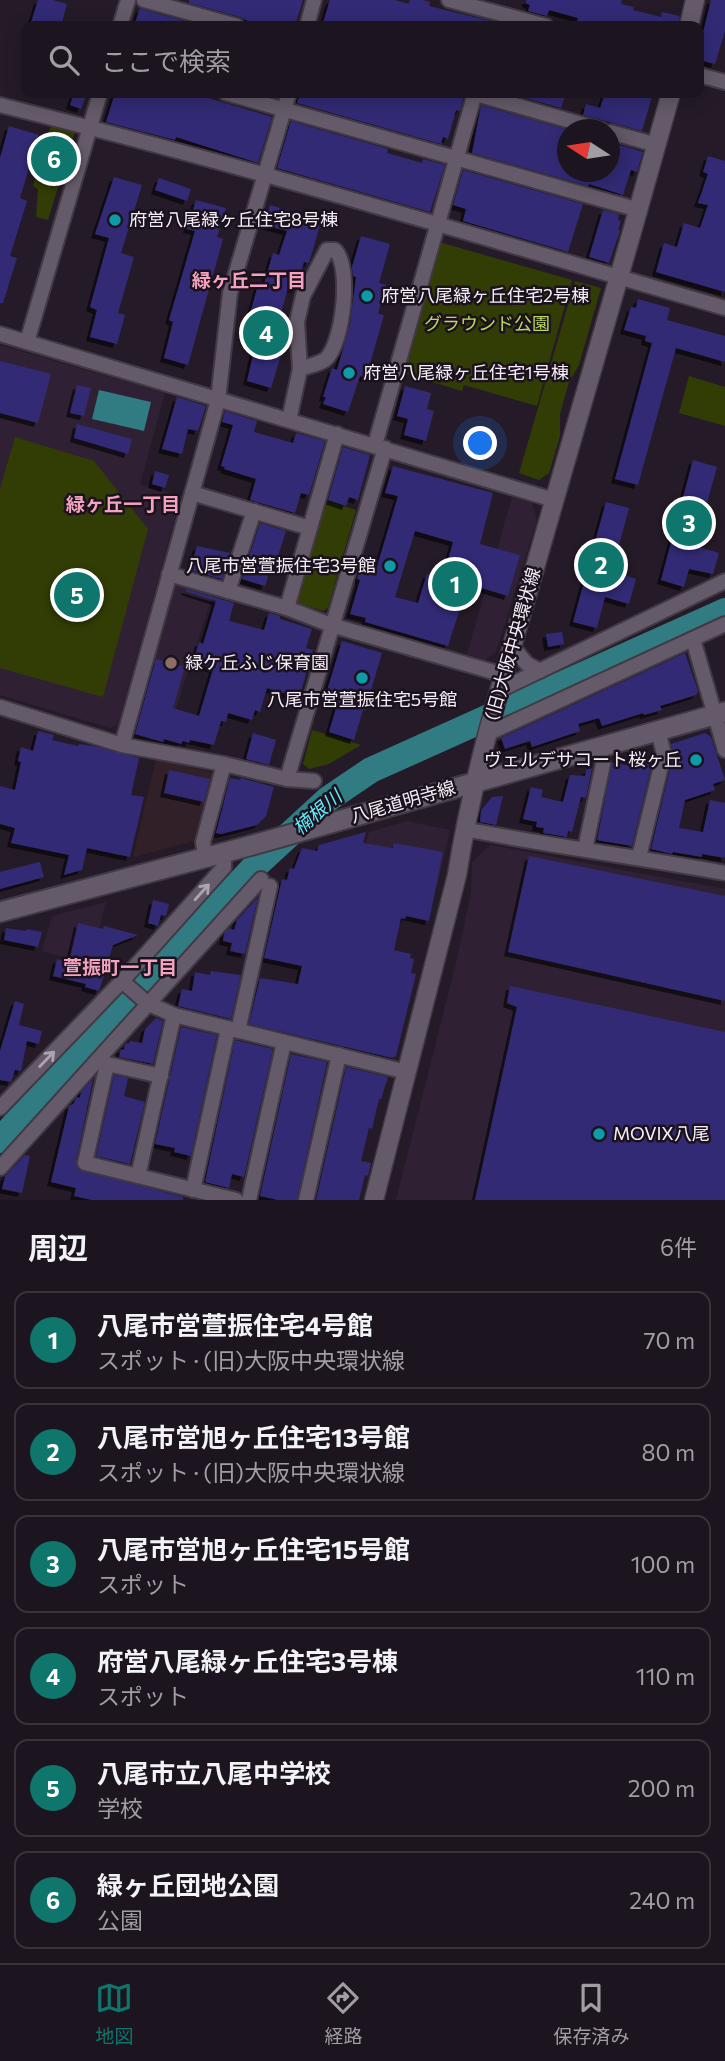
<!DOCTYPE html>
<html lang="ja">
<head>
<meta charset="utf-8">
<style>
	body { margin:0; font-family:Commissioner,"Noto Sans JP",sans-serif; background:#251d27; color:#f1f3f6 }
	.compass { position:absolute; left:557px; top:119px; width:63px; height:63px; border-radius:50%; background:#1c141e; box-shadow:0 4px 18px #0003; rotate:282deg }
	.you { position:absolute; left:481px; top:444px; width:24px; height:24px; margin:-18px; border:5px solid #fff; border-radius:50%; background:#1a73e8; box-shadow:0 0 0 10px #1a73e833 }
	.badge { display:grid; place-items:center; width:46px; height:46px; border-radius:50%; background:#0f766e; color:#fff; font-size:23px; font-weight:700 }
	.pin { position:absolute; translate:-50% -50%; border:4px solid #fff; box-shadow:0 2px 7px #0006 }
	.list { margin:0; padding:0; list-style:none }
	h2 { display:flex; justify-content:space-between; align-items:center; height:91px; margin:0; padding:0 28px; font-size:30px }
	h2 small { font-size:23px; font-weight:400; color:#a09ea4 }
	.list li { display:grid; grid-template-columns:46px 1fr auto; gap:21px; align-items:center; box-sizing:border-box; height:98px; margin:0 14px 14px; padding:0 14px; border:2px solid #3a333c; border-radius:14px }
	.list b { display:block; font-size:26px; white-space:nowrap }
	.list p { margin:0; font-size:23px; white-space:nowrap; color:#a09ea4 }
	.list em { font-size:23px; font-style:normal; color:#a09ea4 }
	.icon { flex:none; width:38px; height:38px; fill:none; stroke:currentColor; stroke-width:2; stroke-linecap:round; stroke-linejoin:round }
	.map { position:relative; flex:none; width:725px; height:1200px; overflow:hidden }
	.search { position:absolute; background:#1c141e; box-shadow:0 4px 18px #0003; left:21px; right:21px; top:21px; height:77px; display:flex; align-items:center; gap:18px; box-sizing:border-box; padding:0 24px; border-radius:14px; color:#a09ea4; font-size:26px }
	.sheet { height:763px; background:#1c141e }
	nav { display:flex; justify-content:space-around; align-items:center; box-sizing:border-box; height:98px; border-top:2px solid #3a333c; background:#1c141e; font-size:19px; color:#a09ea4 }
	nav a { display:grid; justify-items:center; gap:4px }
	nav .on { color:#0f766e }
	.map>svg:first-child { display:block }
</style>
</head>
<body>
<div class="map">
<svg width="725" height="1200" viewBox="0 0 725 1200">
	<defs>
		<filter id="shadow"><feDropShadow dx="-4" dy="4" stdDeviation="0" flood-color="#0009"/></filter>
	</defs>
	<rect width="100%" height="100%" fill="#251b28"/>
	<!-- built -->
	<g fill="#2f2133">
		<polygon points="0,345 165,393 140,484 181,496 118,724 110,728 0,695"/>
		<polygon points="512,497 532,503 537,520 496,652 485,660 467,654"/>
		<polygon points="182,581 214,591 164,745 136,740 131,734 174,586"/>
		<polygon points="407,821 450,830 437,887 359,869 369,832"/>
		<polygon points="491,845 725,889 725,1200 396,1200 455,967 471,893 472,862"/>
		<polygon points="106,902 90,964 42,951 52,916"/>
	</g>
	<!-- industrial -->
	<polygon fill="#322029" points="156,759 214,773 198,840 133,857"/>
	<!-- green -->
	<g fill="#313d04">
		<polygon points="52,123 75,131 48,220 36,217 38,189 33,186"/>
		<polygon points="439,242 572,280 537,406 464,385 462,391 402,373"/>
		<polygon points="575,281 601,288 579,365 569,382 560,414 560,436 549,473 539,480 519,473"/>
		<polygon points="689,376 725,387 725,426 679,413"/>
		<polygon points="15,437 94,461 148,529 103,697 0,668 0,489"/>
		<polygon points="324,500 356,510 328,608 323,611 295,602"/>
		<polygon points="312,730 361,745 329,764 309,769 303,764"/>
	</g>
	<!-- water -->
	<polygon fill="#317b82" points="99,390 151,402 144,431 92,419"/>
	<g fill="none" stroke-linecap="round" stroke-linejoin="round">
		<!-- river -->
		<polyline stroke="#317b82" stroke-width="26" points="0,1140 253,868 328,799 371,770 725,611"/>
	</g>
	<!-- building -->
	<g fill="#302b74" fill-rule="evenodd" filter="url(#shadow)">
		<polygon points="38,0 53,0 67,4 61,26 30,26"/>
		<polygon points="189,0 303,0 295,26 257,26 247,23 248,21 240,17 189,3"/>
		<polygon points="330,0 395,0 409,4 410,0 423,0 430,2 429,6 499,23 499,26 322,26"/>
		<polygon points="526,0 622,0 621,4 634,7 633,10 661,17 662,12 680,16 678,26 576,26 578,18 549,10 547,16 528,11 530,5 526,3"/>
		<polygon points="711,0 725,0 725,31 715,64 699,60 699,49"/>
		<polygon points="140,8 141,9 202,26 147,26 135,23"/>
		<polygon points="74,93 86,96 81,109 70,105"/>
		<polygon points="115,93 192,93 272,117 258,163 176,137 175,140 106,122"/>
		<polygon points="300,93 464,93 464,96 460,111 456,110 448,139 443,137 441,144 297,103"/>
		<polygon points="507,93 566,93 561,108"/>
		<polygon points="605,93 616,93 634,98 636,93 653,93 642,131 583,115 586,104 600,108"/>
		<polygon points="481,105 568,130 568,172 610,172 610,142 643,152 637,172 631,170 623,195 589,184 588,186 472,153"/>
		<polygon points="291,121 388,149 387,153 422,163 423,159 445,165 430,212 277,168"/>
		<polygon points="9,126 39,135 20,198 27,201 10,256 17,258 3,303 0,303 0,158"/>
		<polygon points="708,156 725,161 725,292 656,272 664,243 677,247 684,223 700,228 708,205 698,203 708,174 703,172"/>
		<polygon points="463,170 583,204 568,252 463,221 466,209 453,205"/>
		<polygon points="114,177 142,185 121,253 134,257 118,313 125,315 117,344 90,337 97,310 90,307 109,238 95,234"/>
		<polygon points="159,178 191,189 187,201 155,190"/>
		<polygon points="196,200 226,208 217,237 223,239 188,365 164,358 173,322 169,320 195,231 187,229"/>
		<polygon points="270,205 294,212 293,218 320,225 309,263 304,262 296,289 288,288 279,320 285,322 277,351 282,352 271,388 247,381 255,346 248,344 256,315 250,314 258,285 263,287 273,253 279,255 287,231 264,225"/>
		<polygon points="603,210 619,214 618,220 621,221 618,230 620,231 609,263 589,257"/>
		<polygon points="361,236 390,244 379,283 386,285 378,314 384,315 366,378 360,376 348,412 323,404 326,397 323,397 332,368 337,370 350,324 356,277 353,276 352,267"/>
		<polygon points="638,299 670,308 667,320 725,336 725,362 676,348 638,485 615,479 652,343 645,341 646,336 624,330 631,307 636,308"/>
		<polygon points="0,361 51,374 38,423 0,413"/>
		<polygon points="77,385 91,388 84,416 70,413"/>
		<polygon points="405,386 431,393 427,409 434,411 426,441 404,435 408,419 397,416"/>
		<polygon points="177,397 206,406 198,431 188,429 182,454 162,449"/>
		<polygon points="225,411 257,421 254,432 293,443 296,433 325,441 309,495 301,493 295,513 250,500 256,479 224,469 225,467 221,466 233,425 222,422"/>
		<polygon points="77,424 132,439 128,454 74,438"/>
		<polygon points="343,447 370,455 358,500 349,497 346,506 328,500"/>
		<polygon points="693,460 717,467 695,546 719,553 713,574 689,569 684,587 661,580"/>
		<path d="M393,466l100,27 -13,51 40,11 -12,41 -40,-12 -20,62 -83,-24 1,-4 -16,-4 10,-34 -3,-1 3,-14 16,5 22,-74 -13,-3zM415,531l38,11 -10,37 -16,-5 -9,29 -23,-6z"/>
		<polygon points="155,471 169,475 165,488 152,484"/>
		<polygon points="606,502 629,508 612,571 636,579 629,604 605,597 597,628 573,622"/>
		<polygon points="260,523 286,531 277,559 274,558 265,586 242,579"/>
		<polygon points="197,546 230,553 222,579 190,570"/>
		<polygon points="186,589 234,603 229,621 264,630 269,613 280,616 280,619 312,629 306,648 313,650 299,698 267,688 260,712 255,710 252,720 228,713 226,722 221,721 214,745 190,740 189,743 183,741 181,744 164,739 163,742 135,734 156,659 185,667 173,708 199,716 213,669 193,662 199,642 203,644 216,601 185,591"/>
		<polygon points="562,632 564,644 548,647 546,634"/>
		<polygon points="342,641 382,653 365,711 363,710 354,740 329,732 339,698 326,694"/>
		<polygon points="685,653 698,691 696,695 660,706 662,710 644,715 643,713 602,726 599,718 578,724 580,731 532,747 530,741 505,749 501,738"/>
		<polygon points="38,731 54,735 52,740 78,746 79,744 94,746 139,758 131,795 144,797 130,857 87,848 82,870 64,875 69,855 11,843 15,828 0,824 0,786 15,790 21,762 18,761 21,747 33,751"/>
		<polygon points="253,733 276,740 269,765 246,759"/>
		<polygon points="705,733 711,737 725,780 713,784 715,790 685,800 679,828 703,832 710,800 725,803 725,858 702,854 702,857 673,852 672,854 651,849 673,756 671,744"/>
		<polygon points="634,760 652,764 632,846 597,840 612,763 633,766"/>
		<polygon points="592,768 586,798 581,797 572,832 568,831 567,837 543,833 544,828 536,827 537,822 523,819 531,787 543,790 541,797 563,802 570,775 585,776 586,770"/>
		<polygon points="169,770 210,779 204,802 164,793"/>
		<polygon points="230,778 240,780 241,778 274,787 266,816 257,825 221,834 216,833"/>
		<polygon points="503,796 496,825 480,822 481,810 492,797"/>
		<polygon points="366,832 363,843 393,848 394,843 443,852 429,921 406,916 405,919 401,918 394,950 411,954 410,958 414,959 411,973 416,974 396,1056 392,1058 249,1024 260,978 298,984 302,966 264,958 282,879 287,880 290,868 294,869 302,848 317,851 319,845"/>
		<polygon points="529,856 725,896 725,1001 508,952"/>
		<polygon points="40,862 44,877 0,889 0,872"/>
		<polygon points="258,897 245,954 230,951 232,943 223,941 224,934 229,928 234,930 237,920"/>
		<polygon points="153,900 169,904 166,916 161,915 158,926 148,923"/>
		<polygon points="78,923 103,929 104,926 138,935 113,945 99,991 85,987 86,984 53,976 57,959 69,962"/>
		<polygon points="6,928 26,931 27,929 42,932 38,947 4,940"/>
		<polygon points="211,971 241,975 231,1019 178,1006 182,989 192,991 195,972 210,975"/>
		<polygon points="510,986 725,1032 725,1200 475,1200 517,1007 507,1003"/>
		<polygon points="15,1001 24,1004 19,1025 42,1031 39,1044 27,1041 21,1071 15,1070 11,1082 0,1080 0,1051"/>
		<polygon points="156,1018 163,1021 153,1064 119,1057 121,1049 124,1050 125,1044 130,1043 130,1041 142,1043 145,1029"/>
		<polygon points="181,1027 217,1035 191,1156 174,1152 175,1148 155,1144"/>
		<polygon points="235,1040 273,1049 244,1177 232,1174 229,1188 205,1182"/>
		<polygon points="291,1054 327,1062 297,1200 278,1200 260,1196"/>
		<polygon points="346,1067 388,1077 381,1099 379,1099 372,1129 369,1128 361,1161 371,1163 368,1176 365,1175 359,1200 316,1200"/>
		<polygon points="114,1075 128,1078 124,1096 145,1102 130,1164 96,1156"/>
		<polygon points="93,1079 76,1161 78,1169 183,1197 183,1200 92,1200 74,1196 76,1188 51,1182 69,1106 73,1104 77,1097 80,1098 81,1092"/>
		<polygon points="25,1155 30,1156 22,1193 2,1189 5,1176"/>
	</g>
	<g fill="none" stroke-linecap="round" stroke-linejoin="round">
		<!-- minor casing -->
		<g stroke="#413943" stroke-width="18">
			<g id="minor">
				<polyline points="144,0 237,26"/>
				<polyline points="449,0 546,26"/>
				<polyline points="120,26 128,0"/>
				<polyline points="307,26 314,0"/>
				<polyline points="699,75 725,82"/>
				<polyline points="226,93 639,210"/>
				<polyline points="473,93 602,130"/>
				<path d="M0,105c244,60 484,133 725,203"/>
				<polyline points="610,132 657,145"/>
				<polyline points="0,334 554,500"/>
				<polyline points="27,342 100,93"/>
				<path d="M289,420l11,-51 -3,-47 6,-26 24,-46h8c17,17 8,93 -9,109 -6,5 -18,7 -26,10"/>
				<polyline points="375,445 475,93"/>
				<polyline points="192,493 310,528"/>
				<polyline points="169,574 287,608 331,625 504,675"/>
				<polyline points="228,591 254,511"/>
				<polyline points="287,608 337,434"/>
				<polyline points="693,639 725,750"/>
				<polyline points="512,646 527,664 540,671"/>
				<polyline points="500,690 725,581"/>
				<polyline points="0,707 122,745 224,764 287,779 314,781"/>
				<polyline points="487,734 725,624"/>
				<polyline points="122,745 218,400 230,293 289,93"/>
				<polyline points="287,779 385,448"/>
				<path d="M464,829c87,17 174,28 261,44"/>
				<polyline points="585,849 603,764 599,747"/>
				<polyline points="205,857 203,842 224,764"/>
				<polyline points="639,857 664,754 658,731"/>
				<polyline points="122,981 147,1003 174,1015"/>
				<polyline points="238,1031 270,886"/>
				<polyline points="161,1076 107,1064 85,1163 236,1200"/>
				<polyline points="0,1108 122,981 224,867 224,852"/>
				<polyline points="0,1168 261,879"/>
				<polyline points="138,1176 174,1015 407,1072"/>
				<polyline points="193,1190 228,1029"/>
				<polyline points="249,1200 284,1042"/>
				<polyline points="306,1200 339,1055"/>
			</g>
		</g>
		<!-- tertiary casing -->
		<g stroke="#413943" stroke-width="21">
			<g id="tertiary">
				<polyline points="689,26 695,0"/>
				<path d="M374,1200l83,-325c17,-109 51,-213 81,-318 45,-155 90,-309 133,-464"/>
			</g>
		</g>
		<!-- secondary casing -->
		<g stroke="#413943" stroke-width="23">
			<polyline id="secondary" points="0,912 249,846 725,712"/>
		</g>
		<!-- minor -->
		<use href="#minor" stroke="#655a69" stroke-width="14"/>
		<!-- tertiary -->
		<use href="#tertiary" stroke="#655a69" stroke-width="18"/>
		<!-- secondary -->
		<use href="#secondary" stroke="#655a69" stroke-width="19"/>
	</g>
	<!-- one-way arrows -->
	<defs><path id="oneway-shaft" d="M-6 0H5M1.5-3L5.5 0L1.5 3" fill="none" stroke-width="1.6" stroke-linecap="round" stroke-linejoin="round" transform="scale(1.75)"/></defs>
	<g stroke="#ada4b0">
		<use href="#oneway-shaft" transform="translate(202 892) rotate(-48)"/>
		<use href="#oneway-shaft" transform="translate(47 1059) rotate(-46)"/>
	</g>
	<!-- markers -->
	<g fill="#0f9aa8" stroke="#1b121e" stroke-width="2.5">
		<circle cx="115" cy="220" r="7"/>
		<circle cx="367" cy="296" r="7"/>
		<circle cx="349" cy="373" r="7"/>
		<circle cx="390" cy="566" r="7"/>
		<circle cx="362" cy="678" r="7"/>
		<circle cx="696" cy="760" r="7"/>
		<circle cx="599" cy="1134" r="7"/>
	</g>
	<circle fill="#8d6e63" stroke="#1b121e" stroke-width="2.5" cx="171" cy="663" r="7"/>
	<g text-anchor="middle" stroke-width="5" stroke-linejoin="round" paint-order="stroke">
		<!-- poi labels -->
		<g font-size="18" fill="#f5eef7" stroke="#1b121e" text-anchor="start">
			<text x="129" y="226">府営八尾緑ヶ丘住宅8号棟</text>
			<text x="381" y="302">府営八尾緑ヶ丘住宅2号棟</text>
			<text x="363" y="379">府営八尾緑ヶ丘住宅1号棟</text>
			<text x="376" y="572" text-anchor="end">八尾市営萱振住宅3号館</text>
			<text x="185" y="669">緑ケ丘ふじ保育園</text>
			<text x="362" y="706" text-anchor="middle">八尾市営萱振住宅5号館</text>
			<text x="682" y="766" text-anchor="end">ヴェルデサコート桜ヶ丘</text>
			<text x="613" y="1140">MOVIX八尾</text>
		</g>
		<!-- park labels -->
		<g font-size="18" fill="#bad75e" stroke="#1b121e">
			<text x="487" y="330">グラウンド公園</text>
		</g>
		<!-- street labels -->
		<g font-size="18" fill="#f5eef7" stroke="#1b121e">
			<text transform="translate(513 644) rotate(-74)" y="6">(旧)大阪中央環状線</text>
			<text transform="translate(403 802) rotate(-16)" y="6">八尾道明寺線</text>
		</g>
		<!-- neighbourhood labels -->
		<g font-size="19" font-weight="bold" fill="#f3a3bf" stroke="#1b121e">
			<text x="249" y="287">緑ヶ丘二丁目</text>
			<text x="123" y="511">緑ヶ丘一丁目</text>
			<text x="120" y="974">萱振町一丁目</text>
		</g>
		<!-- water labels -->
		<g font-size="19" font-style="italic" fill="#61edfb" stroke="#1b121e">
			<text transform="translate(317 812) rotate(-40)" y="7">楠根川</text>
		</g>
	</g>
</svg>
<svg class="compass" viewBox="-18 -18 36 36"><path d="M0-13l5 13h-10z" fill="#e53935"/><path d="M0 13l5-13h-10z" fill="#a09ea4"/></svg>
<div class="you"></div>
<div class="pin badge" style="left:455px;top:584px">1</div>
<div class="pin badge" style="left:601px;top:565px">2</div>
<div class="pin badge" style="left:689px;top:523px">3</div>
<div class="pin badge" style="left:266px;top:333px">4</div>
<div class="pin badge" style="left:77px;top:595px">5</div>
<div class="pin badge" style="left:54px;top:159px">6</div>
<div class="search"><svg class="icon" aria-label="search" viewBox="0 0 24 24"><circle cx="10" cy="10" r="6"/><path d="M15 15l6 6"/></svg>ここで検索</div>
</div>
<section class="sheet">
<h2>周辺<small>6件</small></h2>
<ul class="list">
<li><span class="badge">1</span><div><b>八尾市営萱振住宅4号館</b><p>スポット · (旧)大阪中央環状線</p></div><em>70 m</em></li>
<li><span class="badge">2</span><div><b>八尾市営旭ヶ丘住宅13号館</b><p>スポット · (旧)大阪中央環状線</p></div><em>80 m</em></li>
<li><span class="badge">3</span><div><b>八尾市営旭ヶ丘住宅15号館</b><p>スポット</p></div><em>100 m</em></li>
<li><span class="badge">4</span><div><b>府営八尾緑ヶ丘住宅3号棟</b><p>スポット</p></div><em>110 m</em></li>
<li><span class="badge">5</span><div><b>八尾市立八尾中学校</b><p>学校</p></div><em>200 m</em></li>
<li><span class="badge">6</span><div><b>緑ヶ丘団地公園</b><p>公園</p></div><em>240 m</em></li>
</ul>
</section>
<nav>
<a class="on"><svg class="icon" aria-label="map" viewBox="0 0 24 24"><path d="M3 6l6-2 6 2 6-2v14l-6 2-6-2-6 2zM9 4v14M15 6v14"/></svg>地図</a>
<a><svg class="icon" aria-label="directions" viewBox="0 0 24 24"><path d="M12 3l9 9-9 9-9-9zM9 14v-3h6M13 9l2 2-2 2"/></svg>経路</a>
<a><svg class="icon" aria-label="saved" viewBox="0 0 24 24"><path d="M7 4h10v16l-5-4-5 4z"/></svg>保存済み</a>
</nav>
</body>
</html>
